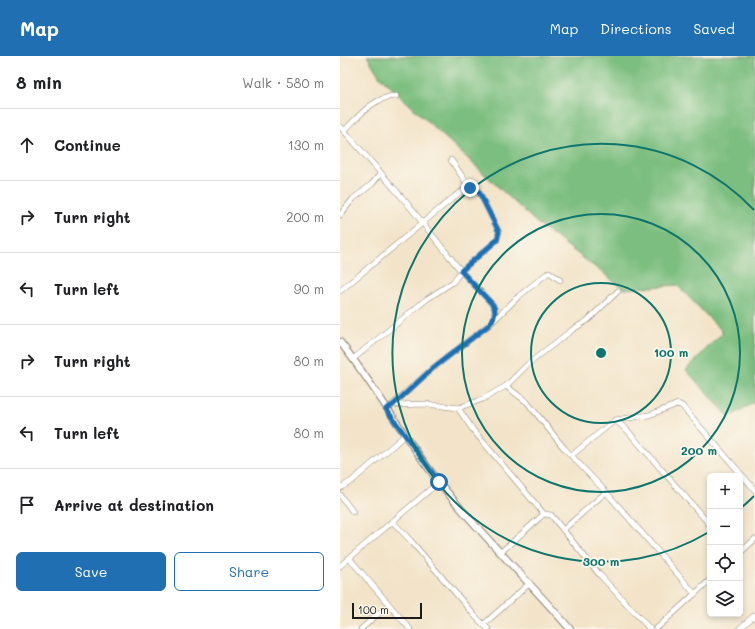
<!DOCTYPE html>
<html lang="en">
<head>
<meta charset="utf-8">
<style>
	body { margin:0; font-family:Mali,sans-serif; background:#f2f2f2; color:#202124 }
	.controls { position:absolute; right:12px; bottom:12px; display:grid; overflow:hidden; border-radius:6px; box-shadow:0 2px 6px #0003 }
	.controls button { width:36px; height:36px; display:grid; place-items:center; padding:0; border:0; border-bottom:1px solid #e0e0e0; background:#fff; color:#202124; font:20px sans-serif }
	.scale { position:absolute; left:12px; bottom:10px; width:70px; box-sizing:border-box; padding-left:4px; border:2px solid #1c1c1c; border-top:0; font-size:11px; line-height:14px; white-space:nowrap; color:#1c1c1c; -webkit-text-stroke:3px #fbf7ec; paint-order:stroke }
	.stop { position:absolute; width:12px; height:12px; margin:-9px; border:3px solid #1f6fb2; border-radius:50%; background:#fff }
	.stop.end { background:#1f6fb2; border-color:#fff; box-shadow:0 1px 4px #0008 }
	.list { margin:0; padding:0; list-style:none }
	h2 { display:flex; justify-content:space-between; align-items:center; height:52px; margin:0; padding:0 16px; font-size:17px }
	h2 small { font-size:13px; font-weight:400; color:#757577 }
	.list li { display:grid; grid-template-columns:26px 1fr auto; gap:12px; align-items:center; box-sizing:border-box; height:72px; padding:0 16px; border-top:1px solid #e0e0e0 }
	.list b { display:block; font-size:15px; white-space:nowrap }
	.list em { font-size:13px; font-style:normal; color:#757577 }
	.actions { display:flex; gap:8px; padding:12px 16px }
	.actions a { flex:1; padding:9px 0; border:1px solid #1f6fb2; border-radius:6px; text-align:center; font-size:14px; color:#1f6fb2 }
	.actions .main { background:#1f6fb2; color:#fff }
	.icon { flex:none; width:22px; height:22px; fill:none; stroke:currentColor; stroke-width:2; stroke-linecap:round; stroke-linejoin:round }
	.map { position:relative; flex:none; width:415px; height:573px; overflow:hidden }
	header { display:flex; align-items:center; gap:24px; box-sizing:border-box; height:56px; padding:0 20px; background:#1f6fb2; color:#fff }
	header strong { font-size:19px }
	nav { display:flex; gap:22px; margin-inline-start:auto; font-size:14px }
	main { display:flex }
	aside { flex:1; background:#fff }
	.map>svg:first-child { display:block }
</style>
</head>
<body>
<header>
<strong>Map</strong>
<nav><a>Map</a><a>Directions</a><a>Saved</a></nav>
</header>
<main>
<aside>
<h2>8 min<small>Walk · 580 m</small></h2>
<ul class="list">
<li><svg class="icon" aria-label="ahead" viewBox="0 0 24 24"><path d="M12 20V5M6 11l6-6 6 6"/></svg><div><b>Continue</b></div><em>130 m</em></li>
<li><svg class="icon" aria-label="right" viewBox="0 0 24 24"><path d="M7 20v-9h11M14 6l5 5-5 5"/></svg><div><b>Turn right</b></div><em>200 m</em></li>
<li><svg class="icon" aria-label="left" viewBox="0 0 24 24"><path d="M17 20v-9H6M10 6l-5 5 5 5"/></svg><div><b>Turn left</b></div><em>90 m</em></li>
<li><svg class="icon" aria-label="right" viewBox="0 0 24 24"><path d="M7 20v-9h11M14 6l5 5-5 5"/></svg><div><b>Turn right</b></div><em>80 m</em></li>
<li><svg class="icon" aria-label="left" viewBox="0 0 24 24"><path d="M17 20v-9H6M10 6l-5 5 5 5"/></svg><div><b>Turn left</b></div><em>80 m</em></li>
<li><svg class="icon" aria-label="arrive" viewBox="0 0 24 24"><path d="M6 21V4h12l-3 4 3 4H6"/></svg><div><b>Arrive at destination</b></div></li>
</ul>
<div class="actions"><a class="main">Save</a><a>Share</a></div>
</aside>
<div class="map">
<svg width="415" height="573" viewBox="0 0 415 573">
	<rect width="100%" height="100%" fill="#fbf7ec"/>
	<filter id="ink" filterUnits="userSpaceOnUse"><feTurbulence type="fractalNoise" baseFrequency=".025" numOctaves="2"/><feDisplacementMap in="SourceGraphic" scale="8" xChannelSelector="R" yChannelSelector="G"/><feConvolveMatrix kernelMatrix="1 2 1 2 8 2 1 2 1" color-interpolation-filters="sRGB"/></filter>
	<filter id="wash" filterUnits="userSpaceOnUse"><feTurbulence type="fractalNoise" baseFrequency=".012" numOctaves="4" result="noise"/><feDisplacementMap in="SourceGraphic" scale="16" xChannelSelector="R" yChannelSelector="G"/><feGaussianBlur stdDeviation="0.9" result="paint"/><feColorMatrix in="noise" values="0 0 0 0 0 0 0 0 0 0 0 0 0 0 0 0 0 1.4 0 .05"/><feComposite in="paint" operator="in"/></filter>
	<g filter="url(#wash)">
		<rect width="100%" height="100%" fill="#f3e4c9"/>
		<!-- forest -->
		<polygon fill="#7cbe7f" stroke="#4c6d4e" points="27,0 415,0 415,346 389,361 346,314 383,276 337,229 284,233 197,167 40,21"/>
	</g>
	<g filter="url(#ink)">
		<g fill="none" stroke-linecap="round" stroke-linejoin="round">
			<!-- minor casing -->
			<g stroke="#888072" stroke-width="6">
				<g id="minor">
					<polyline points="0,70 66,146 121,215 153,249 155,254 154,262"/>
					<path d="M4,75c15,-15 29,-34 52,-35"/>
					<polyline points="111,104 130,132"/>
					<polyline points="0,159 13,143 32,128 41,117"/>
					<path d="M0,235l114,-94c8,-6 16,-12 25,-5l20,40 -2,8 -36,31 -8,11 -26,17 -74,60"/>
					<polyline points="166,330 187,346 224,392 266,436 355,538"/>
					<polyline points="53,349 86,348 118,352 143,343 166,330 188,308 232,274 248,264 278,235"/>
					<polyline points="51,350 93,312 149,269 179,240 209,216 220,224"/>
					<polyline points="118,352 133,374 204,458 211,459 259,518 310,573"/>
					<polyline points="275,364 287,374 370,469"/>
					<polyline points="232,399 275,364 309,359 338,348 342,350 415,434"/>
					<polyline points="0,432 12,425 64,380"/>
					<polyline points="0,439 13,456"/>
					<polyline points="52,465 71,485 135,560 148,573"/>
					<polyline points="223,474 266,436"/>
					<polyline points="161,496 204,458"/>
					<polyline points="400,497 415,483"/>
					<polyline points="9,502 70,573"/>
					<polyline points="0,510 99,426"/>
					<polyline points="144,568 190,527"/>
					<polyline points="21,573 39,557 50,550"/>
					<polyline points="316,573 370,524"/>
					<polyline points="399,573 415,559"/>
				</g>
			</g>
			<!-- tertiary casing -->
			<g stroke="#888072" stroke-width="8">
				<path id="tertiary" d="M0,286c35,44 63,94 98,139 41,52 89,98 132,148"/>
			</g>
			<!-- minor -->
			<use href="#minor" stroke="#fff" stroke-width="5"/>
			<!-- tertiary -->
			<use href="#tertiary" stroke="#fff" stroke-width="6"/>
		</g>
	</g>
	<g fill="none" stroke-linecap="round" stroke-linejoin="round" filter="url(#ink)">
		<!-- route -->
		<path stroke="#1f6fb2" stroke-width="5" d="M99,426l-53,-73 7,-4 40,-37 56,-43c5,-6 8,-13 4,-20l-32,-34 36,-31 2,-8 -20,-40 -4,-3 -5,-1"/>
	</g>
	<!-- distance rings -->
	<g fill="none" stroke="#0f766e" stroke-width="2">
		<circle cx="261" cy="297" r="70"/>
		<circle cx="261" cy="297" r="139"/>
		<path d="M414 440A209 209 0 0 1 401 452M369 476A209 209 0 1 1 414 154"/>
	</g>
	<circle cx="261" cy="297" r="6" fill="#0f766e" stroke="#fbf7ec" stroke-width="2"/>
	<g font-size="12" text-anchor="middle" font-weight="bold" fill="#0f766e" stroke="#fbf7ec" stroke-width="4" stroke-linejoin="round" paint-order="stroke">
		<text x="331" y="301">100 m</text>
		<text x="359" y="399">200 m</text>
		<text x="261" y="510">300 m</text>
	</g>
</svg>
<div class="controls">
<button>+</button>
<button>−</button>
<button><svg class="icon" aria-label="locate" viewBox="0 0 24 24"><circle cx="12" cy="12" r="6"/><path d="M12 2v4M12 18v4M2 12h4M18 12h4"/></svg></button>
<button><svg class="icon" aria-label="layers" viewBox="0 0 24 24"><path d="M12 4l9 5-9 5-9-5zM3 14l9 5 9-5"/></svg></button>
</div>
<div class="scale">100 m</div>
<div class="stop" style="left:99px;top:426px"></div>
<div class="stop end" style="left:130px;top:132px"></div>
</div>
</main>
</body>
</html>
